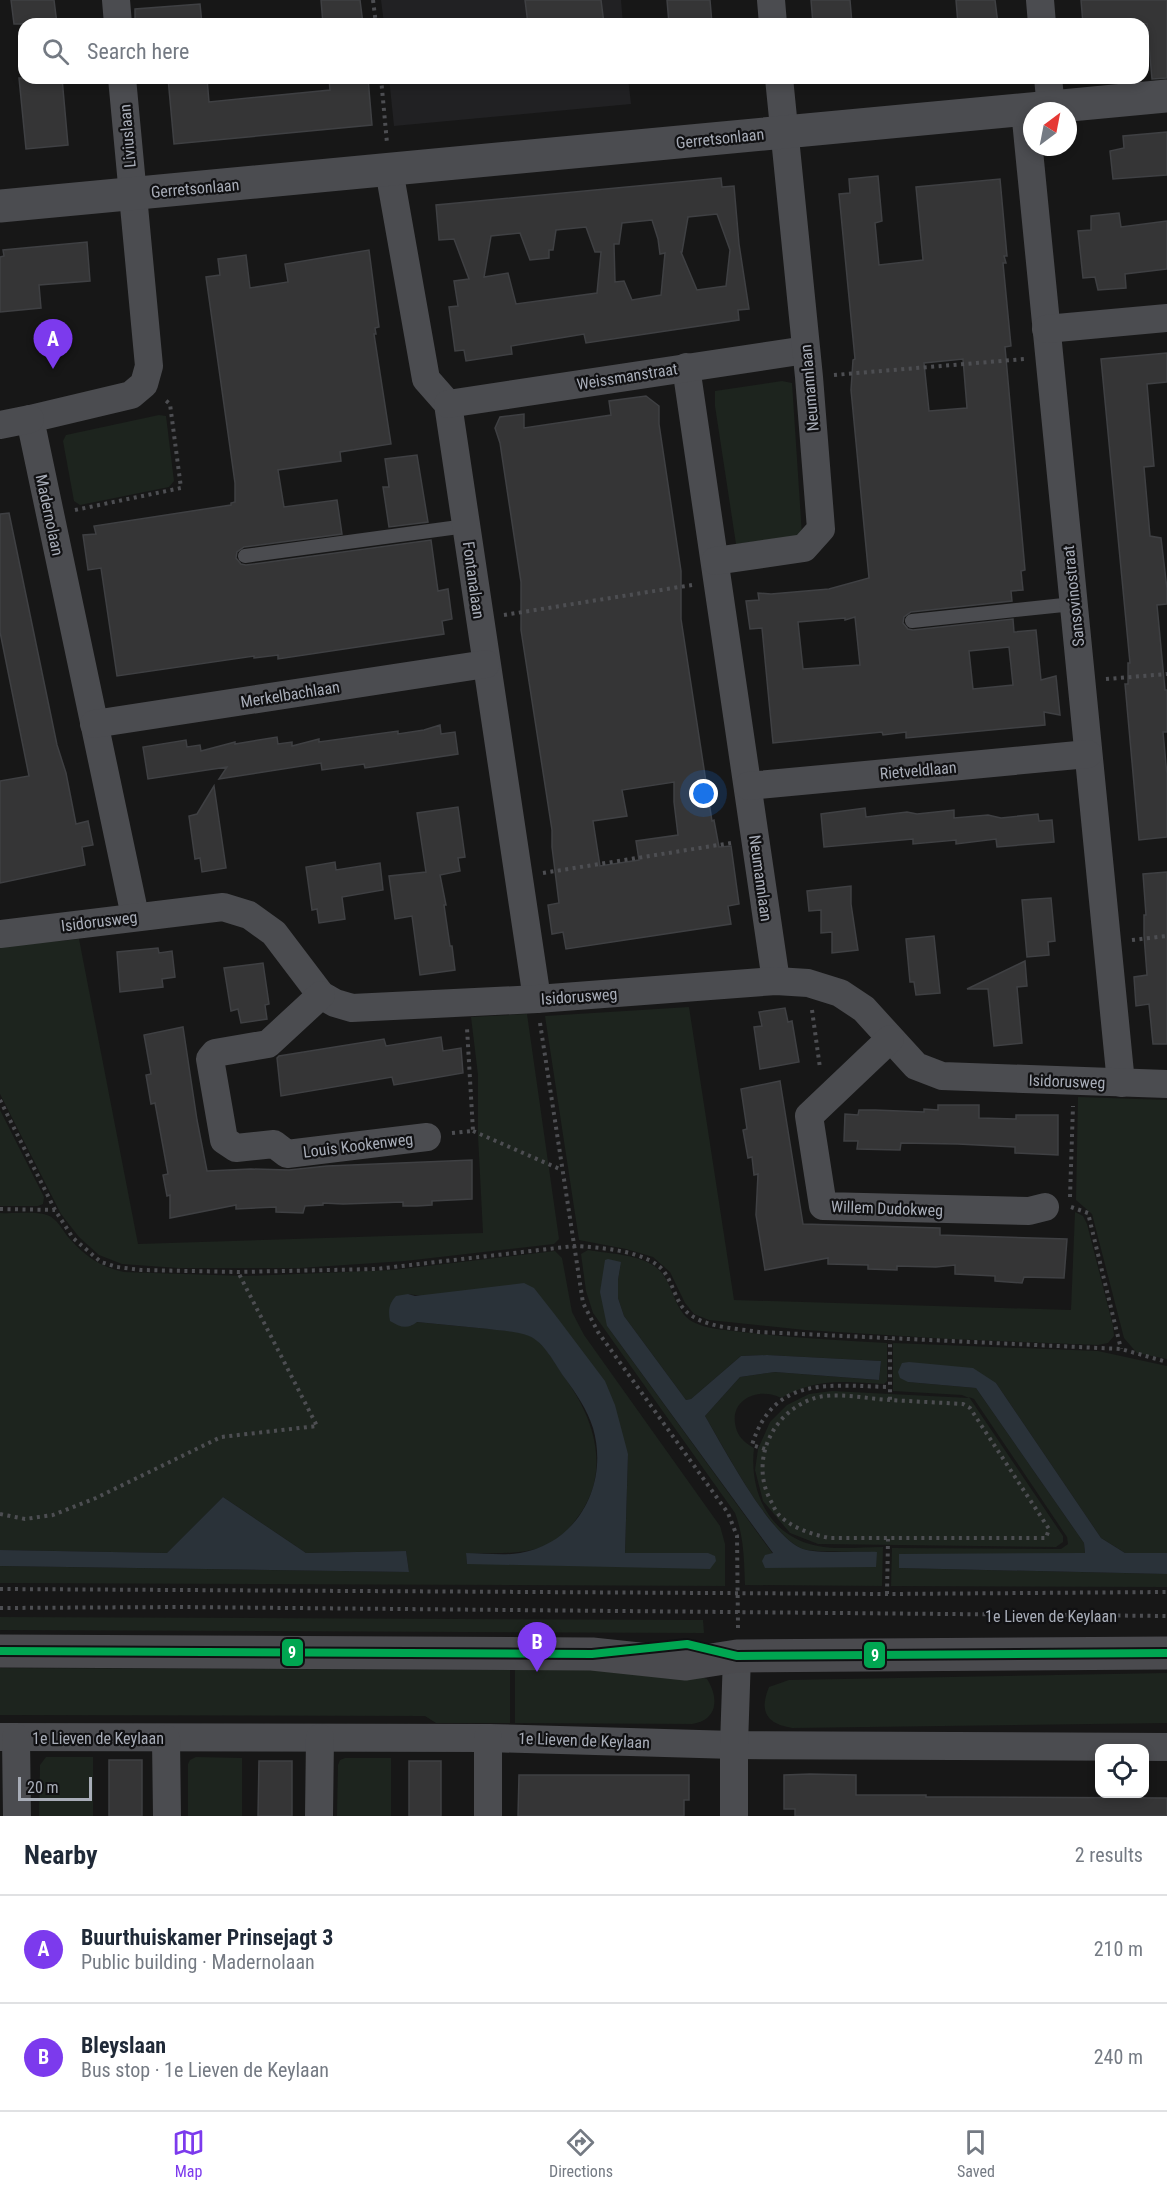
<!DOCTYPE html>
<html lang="en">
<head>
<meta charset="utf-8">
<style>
	body { margin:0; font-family:"Roboto Condensed",sans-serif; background:#f6f6f7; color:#1f2937 }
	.controls { position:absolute; right:18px; bottom:18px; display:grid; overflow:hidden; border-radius:12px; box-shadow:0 3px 9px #0003 }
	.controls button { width:54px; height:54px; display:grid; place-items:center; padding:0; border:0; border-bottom:2px solid #e0e1e3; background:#fff; color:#1f2937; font:30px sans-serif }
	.compass { position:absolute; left:1023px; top:102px; width:54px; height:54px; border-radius:50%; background:#fff; box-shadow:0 3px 9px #0003; rotate:32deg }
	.scale { position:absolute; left:18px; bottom:15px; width:74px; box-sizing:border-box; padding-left:6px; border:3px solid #a8adb8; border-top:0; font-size:16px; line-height:21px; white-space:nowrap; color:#a8adb8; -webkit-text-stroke:4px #111113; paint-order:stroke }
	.you { position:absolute; left:704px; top:794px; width:21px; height:21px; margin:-15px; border:4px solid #fff; border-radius:50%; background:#1a73e8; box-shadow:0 0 0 9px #1a73e833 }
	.badge { display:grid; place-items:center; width:39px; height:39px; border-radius:50%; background:#7c3aed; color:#fff; font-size:20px; font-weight:700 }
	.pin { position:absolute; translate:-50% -50px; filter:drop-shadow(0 2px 3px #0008) }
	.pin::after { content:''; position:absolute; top:32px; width:21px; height:18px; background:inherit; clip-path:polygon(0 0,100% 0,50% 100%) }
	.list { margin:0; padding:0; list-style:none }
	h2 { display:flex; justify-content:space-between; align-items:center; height:78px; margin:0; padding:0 24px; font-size:26px }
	h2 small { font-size:20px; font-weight:400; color:#747a83 }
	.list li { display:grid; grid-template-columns:39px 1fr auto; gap:18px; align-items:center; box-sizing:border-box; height:108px; padding:0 24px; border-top:2px solid #e0e1e3 }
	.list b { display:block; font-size:22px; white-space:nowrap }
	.list p { margin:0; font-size:20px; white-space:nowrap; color:#747a83 }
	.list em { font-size:20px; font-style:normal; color:#747a83 }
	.icon { flex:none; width:33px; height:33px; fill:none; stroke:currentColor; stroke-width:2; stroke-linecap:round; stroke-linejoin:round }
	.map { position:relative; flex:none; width:1167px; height:1816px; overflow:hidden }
	.search { position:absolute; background:#fff; box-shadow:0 3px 9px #0003; left:18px; right:18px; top:18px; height:66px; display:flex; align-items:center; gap:15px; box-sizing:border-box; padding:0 21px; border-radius:18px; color:#747a83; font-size:22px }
	.sheet { height:294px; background:#fff }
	nav { display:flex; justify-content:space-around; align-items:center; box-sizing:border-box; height:84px; border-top:2px solid #e0e1e3; background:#fff; font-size:16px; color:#747a83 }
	nav a { display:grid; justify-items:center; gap:3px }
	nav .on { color:#7c3aed }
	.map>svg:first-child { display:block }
</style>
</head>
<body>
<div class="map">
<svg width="1167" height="1816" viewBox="0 0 1167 1816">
	<rect width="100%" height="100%" fill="#171717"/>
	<!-- built -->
	<g fill="#212123">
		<polygon points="381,0 621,0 623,24 384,24"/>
		<polygon points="389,78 628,78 631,104 394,126"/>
	</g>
	<!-- green -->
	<g fill="#1d241e" fill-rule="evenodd">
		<polygon points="782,381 792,383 802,535 736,544 715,406 715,391"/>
		<polygon points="159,415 166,416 174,481 169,487 80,505 74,501 63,441 66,435"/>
		<polygon points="79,939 138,1244 483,1233 478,1136 478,1075 471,1017 527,1014 559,1239 554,1244 405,1261 300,1268 178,1268 122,1264 99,1255 79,1237 61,1214 0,1094 0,947"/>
		<polygon points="689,1007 734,1300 1071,1310 1075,1212 1083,1216 1087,1224 1113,1326 1114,1336 1108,1343 1098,1345 950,1339 805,1330 709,1320 694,1314 685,1303 670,1272 653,1257 626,1249 579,1240 545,1016"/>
		<polygon points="1078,1097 1167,1100 1167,1359 1137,1353 1124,1338 1092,1214 1076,1200"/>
		<polygon points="0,1110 44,1197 43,1204 38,1206 0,1206"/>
		<path d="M0,1213c13,1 35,-2 47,2 10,3 16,16 22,23 16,18 31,29 55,34l121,4 148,-6 162,-19 7,7 10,54 12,23 136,191 5,18v42l-725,-3v-17l409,6 -3,-21 -100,2 -83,-56 -56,56 -167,-3zM408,1294l148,22 72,138 -3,99h83l-241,11 -1,-11c29,0 59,3 86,-10 13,-7 20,-18 28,-29 31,-44 14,-96 -15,-136 -9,-13 -20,-35 -35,-42 -11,-6 -28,-5 -40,-7 -25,-2 -49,-5 -74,-7l-5,4z"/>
		<path d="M588,1250c22,4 53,4 70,19 16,14 15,42 35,53 13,7 33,8 49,10 48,6 97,8 145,11v38l-3,3c-41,-2 -65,-7 -103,14 -24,-12 -55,3 -44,33 3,8 10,13 17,17 -5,44 15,89 64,98 20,4 44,1 65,1l-1,39 -137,-1c-1,-25 -1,-48 -10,-72l-142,-200 -7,-22 -5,-37zM621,1262l-3,18v18l6,18 62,84 5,-1 50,-43 26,-1 114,6 -2,19 -104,-8 -35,5 -35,39c20,33 64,120 98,133 13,4 57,2 73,3v15h-111l8,-13 -166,-228z"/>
		<polygon points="893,1343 1098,1351 1167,1366 1167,1553 1125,1553 1101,1538 996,1383 908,1382 976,1388 1084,1543 1085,1554 899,1554 899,1568 1167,1574 1167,1587 891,1586 892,1548 1061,1549 1068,1544 1067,1537 974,1399 969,1397 1063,1536 1063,1542 1056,1547 818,1544 790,1533 763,1501 755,1470 758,1449 770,1422 787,1405 809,1394 832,1391 969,1398 962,1395 893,1391"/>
		<polygon points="0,1617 703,1620 704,1633 0,1630"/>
		<polygon points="0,1668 510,1670 510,1723 436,1723 425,1716 0,1715"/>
		<path d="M515,1670h167l25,9c12,19 11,41 -15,45l-177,-1z"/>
		<path d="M1167,1673v50l-375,5c-26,-4 -33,-17 -23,-41l20,-7z"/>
		<polygon points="46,1757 93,1757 93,1816 39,1816 40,1765"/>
		<polygon points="196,1757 242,1758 242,1816 188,1816 188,1764 190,1760"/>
		<polygon points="345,1758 391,1758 391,1816 337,1816 338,1765 340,1760"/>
	</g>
	<!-- water -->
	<g fill="#2a3239">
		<path d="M608,1259l13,3 -3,18v18l6,18 62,84 5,-1 50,-43 26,-1 114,6 -2,19 -104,-8 -35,5 -35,39c19,32 65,121 98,133 13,5 57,2 74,3l-1,15 -111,1 -3,-7 3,-6 8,-2 -166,-227 -7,-34 5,-32z"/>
		<path d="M524,1283l10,5 22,28 49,65 10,24 13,49 -3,99h83l7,3 1,5 -6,8 -243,-5 -1,-11c17,0 37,3 54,0 59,-10 89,-70 73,-125 -6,-19 -17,-35 -29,-51 -9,-13 -20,-35 -35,-41 -12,-5 -27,-5 -40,-7 -24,-2 -48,-5 -72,-7 -10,8 -17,5 -27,-1 -2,-11 -1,-17 6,-25l12,-2 7,2z"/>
		<polygon points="909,1362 973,1368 996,1383 1101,1538 1125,1553 1167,1553 1167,1574 899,1568 899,1554 1085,1553 1084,1543 976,1388 908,1382 900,1378 898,1372 902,1363"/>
		<polygon points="223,1497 306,1553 406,1551 409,1572 0,1566 0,1550 167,1553"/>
	</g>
	<!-- building -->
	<g fill="#353536" stroke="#3f4043" stroke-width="1.5" fill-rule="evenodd">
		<polygon points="11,0 54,0 57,24 14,24"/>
		<polygon points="321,0 360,0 363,24 323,24"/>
		<polygon points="525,0 601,0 604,24 528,24"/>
		<polygon points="667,0 710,0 712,24 669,24"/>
		<polygon points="811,0 850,0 852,24 813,24"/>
		<polygon points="956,0 995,0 998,24 958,24"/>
		<polygon points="1081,0 1167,0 1167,78 1152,79 1147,24 1083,24"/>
		<polygon points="200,4 202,24 135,24 135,9"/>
		<polygon points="19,78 62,78 68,145 26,149"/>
		<polygon points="168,78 207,78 209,102 330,90 329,78 368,78 372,125 174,144"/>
		<polygon points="1167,132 1167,175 1113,179 1110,151 1124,148 1123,136"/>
		<path d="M878,176l4,45 -7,2 4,42 44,-5 -7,-73 84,-8 7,77h-3l2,7h-3l8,83 -6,1 20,223 -4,1 2,19 -12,1 1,10 -101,11 -7,5 -1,6 5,6 5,1 100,-11 1,13 22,-2 5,50 15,-4 4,39 -16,-3 1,13 -139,13v-6l-23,3 -1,-3 -109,11 -11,-115 -12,1 -4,-28 13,-1 -1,-7 13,1 58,-5 40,-11 -18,-188 2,-30 2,-1 -16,-165 11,-1 -1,-14zM963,359l4,49 -38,3 -5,-48zM855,617l5,48 -57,4 -5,-47 47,-4v2zM1009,647l4,38 -40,4 -4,-38z"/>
		<path d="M721,178l1,9 12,-1 5,58 10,65 -11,1 1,10 -153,23 -2,-9 -18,3 -55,9 1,8 -46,7 -2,-11 -9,1 -6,-44 9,-1 -4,-25 15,-2 -15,-40 -15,1 -3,-35zM717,214l13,36 -4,36 -29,4 -16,-38h1l6,-35zM652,220l6,19 2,15 5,-1 -4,42 -29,5 -8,-19 -9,1 -1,-38h5l3,-21zM586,227l9,25h6l-4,41 -81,11 -8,-31 -24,4 7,-41 29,-3 10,27 19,-2v-8h4l3,-20z"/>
		<polygon points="1119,213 1121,227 1167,221 1167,269 1125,274 1126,288 1098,290 1095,277 1083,278 1078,231 1091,230 1091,216"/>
		<polygon points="87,242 90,281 39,285 41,308 0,312 0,257 4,256 3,250"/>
		<polygon points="369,250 379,327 375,328 376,334 374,334 391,444 340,452 341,461 278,470 284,507 337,500 342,534 244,547 237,552 236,558 241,564 246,565 431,540 438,591 448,589 452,619 442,621 444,634 278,659 278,655 254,658 254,656 117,676 101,568 88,570 83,535 96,534 94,526 231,505 231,503 235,502 235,483 206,277 220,275 218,259 246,255 250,288 288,282 285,264"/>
		<polygon points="1167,353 1167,382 1147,384 1154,466 1144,467 1150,536 1161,538 1167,589 1167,604 1157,605 1165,690 1167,690 1167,732 1163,732 1167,775 1167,837 1139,840 1125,684 1128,684 1128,663 1130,663 1101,359"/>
		<path d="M646,396l13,10v18l22,147v48l31,202 2,-1 5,27 12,-1 8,58 -11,2 3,18 -165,25 -3,-17 -11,2 -4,-29 11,-2 -7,-56v-17l-31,-200v-48l-21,-139 -5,-15 5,-11 24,-3v14l87,-13 -2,-14zM674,782v20l4,33 -42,6 3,19 -39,6 -7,-45 34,-5 -5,-26z"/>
		<polygon points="417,455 428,522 389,527 383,487 389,487 385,459"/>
		<polygon points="9,513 57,745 66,773 76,824 88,821 93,845 82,847 85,865 0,883 0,781 29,776 0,632 0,514"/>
		<polygon points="440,725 441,734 455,732 458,754 365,768 364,764 322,770 321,763 219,779 227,767 148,779 143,747 186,740 187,747 200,745 201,751 235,742 235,744 277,737 278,744 292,742 292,746 319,739 319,742 398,731 398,734 424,730"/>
		<polygon points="214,786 226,868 202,872 200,858 195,859 189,816 197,814"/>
		<polygon points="458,807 465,857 458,858 460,871 440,875 446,905 444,905 450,946 452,946 455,970 420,975 412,916 395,919 389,876 426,872 417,813"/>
		<polygon points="865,808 866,817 907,812 917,814 954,810 954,818 988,815 1001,818 1038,814 1039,821 1052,820 1054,842 997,847 996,839 956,844 956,840 913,844 913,839 824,847 821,814"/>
		<polygon points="335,862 336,870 380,863 383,890 342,897 345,919 319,923 317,909 312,910 306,867"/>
		<polygon points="1167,872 1167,1044 1153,1044 1149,1004 1136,1006 1134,977 1147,975 1144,935 1144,915 1146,915 1143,874"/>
		<polygon points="851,886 851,904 858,950 832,953 832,932 821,933 821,910 809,911 807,891"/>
		<polygon points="1051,898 1055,941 1048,942 1049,955 1027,957 1022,900"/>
		<polygon points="934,936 940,993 916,995 914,982 910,982 906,939"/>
		<polygon points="158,948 159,953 172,951 175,977 162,979 163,987 120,992 117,952"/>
		<polygon points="1025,961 1027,986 1017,987 1022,1043 994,1046 988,989 967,989"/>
		<polygon points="263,963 269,1004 265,1005 267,1019 241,1023 238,1009 231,1011 224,968"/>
		<polygon points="785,1008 788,1022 792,1021 799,1062 760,1069 754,1027 762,1026 759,1012"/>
		<polygon points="183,1027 197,1120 207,1171 251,1169 289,1170 327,1166 472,1160 472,1199 432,1201 432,1205 417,1206 403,1206 403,1202 343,1204 323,1203 323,1205 305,1206 303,1213 276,1212 276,1207 236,1209 236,1205 170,1218 170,1195 167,1196 163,1175 168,1174 155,1103 151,1104 146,1075 151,1074 144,1035"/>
		<polygon points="441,1037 443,1051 461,1048 463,1073 394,1085 392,1077 281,1096 277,1058 279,1056 384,1039 386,1046"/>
		<polygon points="780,1081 803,1224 940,1228 940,1235 1067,1239 1064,1278 1024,1277 1022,1283 995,1281 995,1276 955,1274 955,1265 936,1267 897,1266 897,1270 868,1269 868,1265 828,1264 828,1258 765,1270 756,1215 758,1174 754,1175 752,1157 748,1158 743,1130 747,1129 741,1089"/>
		<polygon points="938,1105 979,1105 979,1118 1016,1119 1016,1115 1058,1115 1058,1155 1015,1153 1015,1147 958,1144 901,1143 900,1150 857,1149 858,1141 844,1141 845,1114 858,1115 859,1110 875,1110 924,1112 924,1109 938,1110"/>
		<rect x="109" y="1760" width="33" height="56"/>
		<polygon points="259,1761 292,1761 292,1816 258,1816"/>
		<rect x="409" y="1761" width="32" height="55"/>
		<polygon points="810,1774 856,1775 856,1795 926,1795 926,1797 951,1797 1167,1798 1167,1816 795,1816 795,1809 784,1809 784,1775"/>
		<polygon points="519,1775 689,1775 689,1800 684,1800 684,1816 518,1816"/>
	</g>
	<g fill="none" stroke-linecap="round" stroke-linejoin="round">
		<!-- path -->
		<g stroke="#4d4e52" stroke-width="4" stroke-dasharray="3 4.5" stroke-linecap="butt">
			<polyline points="373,0 376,24"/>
			<polyline points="381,78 387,143"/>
			<polyline points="834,375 1024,359"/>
			<polyline points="75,510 181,488 170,404 163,398"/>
			<polyline points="504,615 692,585"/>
			<polyline points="1106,679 1167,674"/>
			<polyline points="543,873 731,843"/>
			<polyline points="1132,940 1167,936"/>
			<polyline points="812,1010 820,1068"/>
			<polyline points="540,1023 583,1303 598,1332 728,1513 737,1536 738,1628"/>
			<path d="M0,1100l55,110 18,28 28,24 16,5 24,3 97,2 138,-3 198,-23c24,1 77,5 91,27 8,11 12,32 23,40 18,15 48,15 71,19l362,17 46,13"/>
			<polyline points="473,1131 562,1170"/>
			<polyline points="452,1133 473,1131 467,1028"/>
			<polyline points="1070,1197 1073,1106"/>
			<polyline points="1071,1207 1088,1213 1121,1349"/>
			<polyline points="0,1209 55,1210"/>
			<path d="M890,1400c-22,-1 -57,-9 -78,-1 -42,15 -63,65 -40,104 2,4 4,9 7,12 13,13 32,19 50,23h217l3,-9 -79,-121 -7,-4 -73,-4v-61"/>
			<path d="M765,1449l-13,-4c22,-71 79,-59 138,-58"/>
			<polyline points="0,1514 25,1519 53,1515 96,1498 221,1437 317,1426 238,1272"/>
			<polyline points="0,1589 887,1594 1167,1592"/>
			<polyline points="887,1594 888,1539"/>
			<polyline points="0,1608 180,1607 1167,1616"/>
		</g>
		<!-- service -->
		<g stroke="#4b4c50" stroke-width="14">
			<polyline points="245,556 466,526"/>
			<polyline points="912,621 1073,604"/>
		</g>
		<!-- minor -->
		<g stroke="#4b4c50" stroke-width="28">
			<polyline points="116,0 118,24"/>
			<polyline points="771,0 773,24"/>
			<polyline points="1040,0 1042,24"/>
			<polyline points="122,78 149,366 144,384 131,395 30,419 135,916"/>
			<polyline points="1048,78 1051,107"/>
			<polyline points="1025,110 1121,1083"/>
			<polyline points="389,170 426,379 448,404 537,999"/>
			<polyline points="1046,329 1167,318"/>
			<polyline points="686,367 776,981"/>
			<polyline points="448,404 806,350"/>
			<polyline points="0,425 30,419"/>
			<polyline points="715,561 804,548 821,529 809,377 779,78"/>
			<polyline points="94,724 486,664"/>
			<polyline points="748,786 1088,754"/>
			<polyline points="0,934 223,907 249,915 274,933 321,995 335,1003 352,1008 537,999 776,981 808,983 840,993 864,1009 916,1066 942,1076 1167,1084"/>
			<polyline points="321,995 268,1044 215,1053 210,1059 224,1140 236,1148 274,1144 287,1154 427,1137"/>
			<polyline points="890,1039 809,1116 823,1206 1029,1211 1045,1207"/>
			<polyline points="0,1737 488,1738 734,1745 1167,1747"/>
			<polyline points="16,1738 17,1816"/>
			<polyline points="166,1739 167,1816"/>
			<polyline points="319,1816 320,1738"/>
			<polyline points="488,1816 488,1738"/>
			<polyline points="734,1816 734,1745 737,1656"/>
		</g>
		<!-- tertiary -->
		<polyline stroke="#4b4c50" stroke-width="33" points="0,206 1167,96"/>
		<!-- secondary -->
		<polyline stroke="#4a4a4e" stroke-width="33" points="0,1651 592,1654 686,1664 737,1656 1167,1653"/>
		<!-- bus-1 casing -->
		<g stroke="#111113" stroke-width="12">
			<polyline id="bus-1" points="0,1651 592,1654 687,1644 737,1656 1167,1653"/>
		</g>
		<!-- bus-1 -->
		<use href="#bus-1" stroke="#00a651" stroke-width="8"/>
	</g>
	<g text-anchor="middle" stroke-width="4.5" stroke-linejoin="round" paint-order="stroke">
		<!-- street labels -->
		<g font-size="16" fill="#a8adb8" stroke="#111113">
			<text transform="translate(127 136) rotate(-95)" y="6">Liviuslaan</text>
			<text transform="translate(720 138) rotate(-6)" y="6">Gerretsonlaan</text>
			<text transform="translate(195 188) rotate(-5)" y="6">Gerretsonlaan</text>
			<text transform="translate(627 376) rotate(-9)" y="6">Weissmanstraat</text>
			<text transform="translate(809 388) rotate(-95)" y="6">Neumannlaan</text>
			<text transform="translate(50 515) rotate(78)" y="6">Madernolaan</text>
			<text transform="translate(474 580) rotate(82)" y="6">Fontanalaan</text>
			<text transform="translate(1073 596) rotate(-96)" y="6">Sansovinostraat</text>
			<text transform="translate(290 694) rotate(-9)" y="6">Merkelbachlaan</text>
			<text transform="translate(918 770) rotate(-5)" y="6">Rietveldlaan</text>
			<text transform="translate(761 878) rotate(82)" y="6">Neumannlaan</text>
			<text transform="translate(99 921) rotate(-7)" y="6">Isidorusweg</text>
			<text transform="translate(579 996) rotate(-4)" y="6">Isidorusweg</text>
			<text transform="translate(1067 1081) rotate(2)" y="6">Isidorusweg</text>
			<text transform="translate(358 1145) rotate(-7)" y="6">Louis Kookenweg</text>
			<text transform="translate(887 1208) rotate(2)" y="6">Willem Dudokweg</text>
			<text x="1051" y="1622">1e Lieven de Keylaan</text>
			<text x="98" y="1744">1e Lieven de Keylaan</text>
			<text transform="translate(584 1740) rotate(2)" y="6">1e Lieven de Keylaan</text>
		</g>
	</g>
	<g stroke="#111113" stroke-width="2">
		<rect x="281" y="1638" width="23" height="29" rx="6" fill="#00a651"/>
		<rect x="863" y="1641" width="23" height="28" rx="6" fill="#00a651"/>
	</g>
	<g font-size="16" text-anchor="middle" font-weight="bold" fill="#fff">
		<text x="292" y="1658">9</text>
		<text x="875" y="1661">9</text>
	</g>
</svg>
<div class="controls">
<button><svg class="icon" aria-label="locate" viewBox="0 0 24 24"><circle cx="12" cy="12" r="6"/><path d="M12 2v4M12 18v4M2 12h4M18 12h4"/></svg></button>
</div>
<svg class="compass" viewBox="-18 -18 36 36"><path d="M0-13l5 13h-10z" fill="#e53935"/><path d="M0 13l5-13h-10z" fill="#747a83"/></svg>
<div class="scale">20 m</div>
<div class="you"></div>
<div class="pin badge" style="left:53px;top:369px">A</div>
<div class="pin badge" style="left:537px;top:1672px">B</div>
<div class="search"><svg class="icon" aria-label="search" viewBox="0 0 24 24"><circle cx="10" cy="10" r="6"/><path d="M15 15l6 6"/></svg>Search here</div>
</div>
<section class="sheet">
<h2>Nearby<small>2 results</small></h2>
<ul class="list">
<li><span class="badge">A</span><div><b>Buurthuiskamer Prinsejagt 3</b><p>Public building · Madernolaan</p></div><em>210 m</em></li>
<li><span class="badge">B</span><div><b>Bleyslaan</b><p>Bus stop · 1e Lieven de Keylaan</p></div><em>240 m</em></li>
</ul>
</section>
<nav>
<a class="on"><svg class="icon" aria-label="map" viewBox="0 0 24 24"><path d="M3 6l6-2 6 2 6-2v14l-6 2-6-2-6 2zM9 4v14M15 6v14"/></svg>Map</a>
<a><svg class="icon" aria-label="directions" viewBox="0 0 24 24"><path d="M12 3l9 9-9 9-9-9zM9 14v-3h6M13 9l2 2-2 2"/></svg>Directions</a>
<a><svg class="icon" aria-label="saved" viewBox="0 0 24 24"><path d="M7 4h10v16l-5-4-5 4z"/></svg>Saved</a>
</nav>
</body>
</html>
